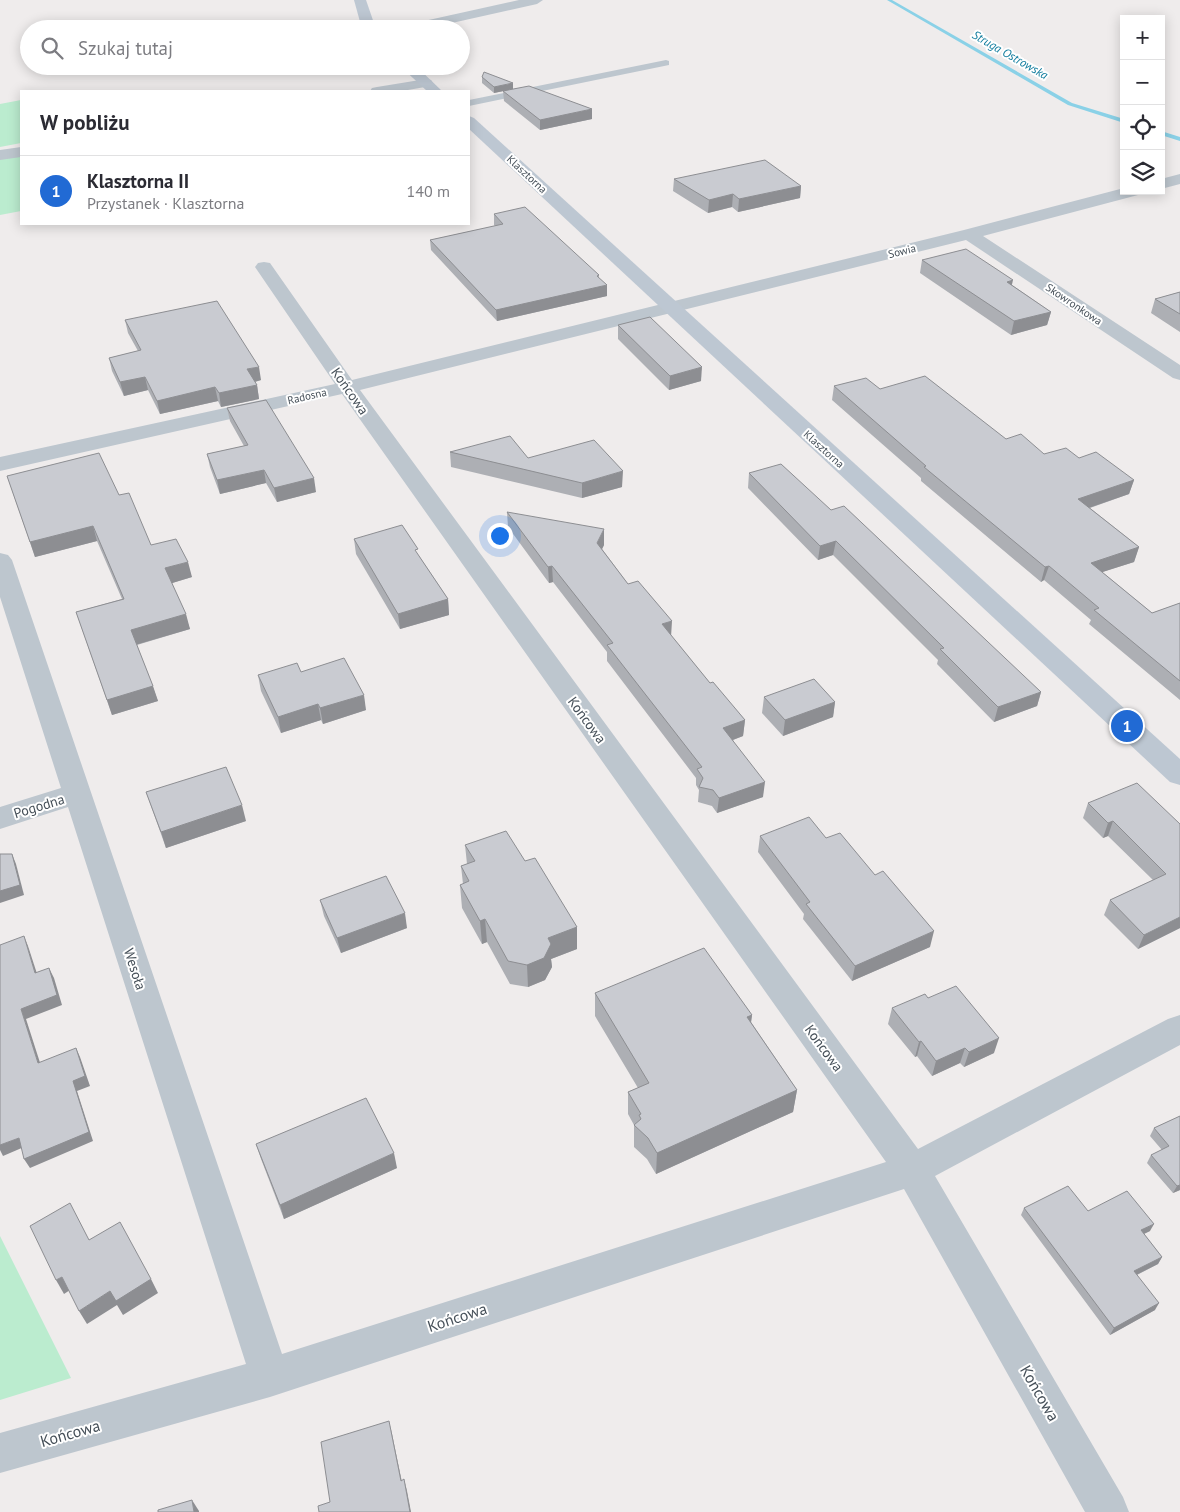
<!DOCTYPE html>
<html lang="pl">
<head>
<meta charset="utf-8">
<style>
	body { margin:0; font-family:"PT Sans",sans-serif; background:#f2f2f3; color:#2b2b33 }
	.controls { position:absolute; right:15px; top:15px; display:grid; overflow:hidden; border-radius:0px; box-shadow:0 2px 12px #0003 }
	.controls button { width:45px; height:45px; display:grid; place-items:center; padding:0; border:0; border-bottom:1px solid #e1e1e2; background:#fff; color:#2b2b33; font:25px sans-serif }
	.you { position:absolute; left:499px; top:535px; width:18px; height:18px; margin:-12px; border:4px solid #fff; border-radius:50%; background:#1a73e8; box-shadow:0 0 0 8px #1a73e833 }
	.badge { display:grid; place-items:center; width:32px; height:32px; border-radius:50%; background:#216ad4; color:#fff; font-size:16px; font-weight:700 }
	.pin { position:absolute; translate:-50% -50%; border:2px solid #fff; box-shadow:0 1px 5px #0006 }
	.list { margin:0; padding:0; list-style:none }
	h2 { display:flex; justify-content:space-between; align-items:center; height:65px; margin:0; padding:0 20px; font-size:21px }
	h2 small { font-size:16px; font-weight:400; color:#7c7c81 }
	.list li { display:grid; grid-template-columns:32px 1fr auto; gap:15px; align-items:center; box-sizing:border-box; height:70px; padding:0 20px; border-top:1px solid #e1e1e2 }
	.list b { display:block; font-size:19px; white-space:nowrap }
	.list p { margin:0; font-size:16px; white-space:nowrap; color:#7c7c81 }
	.list em { font-size:16px; font-style:normal; color:#7c7c81 }
	.icon { flex:none; width:28px; height:28px; fill:none; stroke:currentColor; stroke-width:2; stroke-linecap:round; stroke-linejoin:round }
	.map { position:relative; flex:none; width:1180px; height:1512px; overflow:hidden }
	.search { position:absolute; background:#fff; box-shadow:0 2px 12px #0003; left:20px; top:20px; width:450px; height:55px; display:flex; align-items:center; gap:12px; box-sizing:border-box; padding:0 18px; border-radius:28px; color:#7c7c81; font-size:19px }
	.panel { position:absolute; background:#fff; box-shadow:0 2px 12px #0003; left:20px; top:90px; width:450px; height:135px; border-radius:0px }
	.map>svg:first-child { display:block }
</style>
</head>
<body>
<div class="map">
<svg width="1180" height="1512" viewBox="0 0 1180 1512">
	<rect width="100%" height="100%" fill="#efecec"/>
	<!-- green -->
	<g fill="#bbeccf">
		<polygon points="21,100 21,143 0,147 0,104"/>
		<polygon points="21,155 21,211 0,215 0,159"/>
		<polygon points="0,1236 71,1378 0,1400"/>
	</g>
	<g fill="none" stroke-linecap="round" stroke-linejoin="round">
		<!-- stream -->
		<g fill="#8ad1e7" fill-rule="evenodd">
			<polygon points="887,0 892,0 1072,103 1124,119 1124,123 1068,105"/>
			<polygon points="1161,131 1180,137 1180,141 1161,135"/>
		</g>
		<!-- lane -->
		<polygon fill="#bdc6ce" fill-rule="evenodd" points="666,60 669,61 669,65 469,106 469,100"/>
		<!-- street -->
		<g fill="#bdc6ce" fill-rule="evenodd">
			<polygon points="519,0 543,0 537,4 425,29 399,29 406,25"/>
			<polygon points="426,79 431,80 433,83 431,86 402,91 370,91 372,88 377,87"/>
			<polygon points="21,147 21,157 0,160 0,150"/>
			<polygon points="1180,174 1180,184 1161,189 1161,179"/>
			<polygon points="1124,188 1124,191 1140,191 1138,195 983,236 1180,365 1180,380 1173,378 966,240 360,390 918,1149 1168,1019 1180,1015 1180,1045 935,1176 1123,1497 1129,1512 1085,1512 904,1189 270,1397 0,1473 0,1433 246,1364 68,807 0,829 0,807 61,788 0,597 0,553 8,555 12,560 282,1354 886,1162 342,394 0,471 0,457 335,384 255,267 258,263 264,262 270,263 352,380 964,230"/>
		</g>
		<!-- secondary -->
		<g fill="#bdc7d2" fill-rule="evenodd">
			<polygon points="354,0 366,0 376,29 362,29"/>
			<polygon points="400,66 416,66 442,91 427,91"/>
			<polygon points="469,116 474,118 1180,759 1180,785 1170,782 469,129"/>
		</g>
	</g>
	<!-- wall -->
	<g fill="#adafb4">
		<polygon points="482,77 513,89 592,119 540,130 504,101 503,91 494,93 482,83"/>
		<polygon points="674,179 801,186 800,198 738,212 732,207 708,213 673,191"/>
		<polygon points="494,214 599,275 599,278 607,296 497,321 431,250 430,240 495,226 494,225"/>
		<polygon points="922,260 1012,285 1051,312 1047,325 1011,335 920,273"/>
		<polygon points="1180,292 1180,332 1151,313 1155,299"/>
		<polygon points="125,320 261,380 255,382 257,385 259,399 221,407 218,401 160,414 148,390 124,396 112,371 109,358 138,351 128,333"/>
		<polygon points="618,325 701,381 669,390 618,339"/>
		<polygon points="834,386 880,389 1044,454 1079,458 1134,480 1129,494 1090,508 1139,547 1134,562 1102,572 1152,613 1180,603 1180,700 1089,624 1091,620 1044,580 1041,582 921,481 921,478 832,400"/>
		<polygon points="227,408 316,492 277,502 266,483 220,494 210,467 207,454 244,446 230,421"/>
		<polygon points="450,452 528,458 622,487 582,498 451,467"/>
		<polygon points="749,473 831,510 1041,692 1037,706 994,722 937,664 938,660 833,555 818,560 748,488"/>
		<polygon points="7,476 119,495 151,545 192,577 172,583 190,629 137,645 158,701 112,715 76,612 122,599 97,541 35,557"/>
		<polygon points="507,512 604,545 602,549 628,584 710,683 745,720 743,736 733,740 763,797 717,813 712,806 698,802 699,790 696,785 696,778 607,661 607,652 553,582 549,583 508,527"/>
		<polygon points="354,539 419,556 448,599 449,615 400,629 356,554"/>
		<polygon points="301,672 366,710 323,724 321,720 281,733 261,691 258,675"/>
		<polygon points="764,697 835,702 833,717 783,736 762,713"/>
		<polygon points="146,792 246,821 166,848"/>
		<polygon points="1088,803 1180,824 1180,928 1138,949 1104,915 1110,900 1153,880 1108,836 1103,838 1083,818"/>
		<polygon points="760,836 826,838 930,947 852,981 803,919 804,914 758,852"/>
		<polygon points="465,845 525,861 577,927 577,949 551,959 552,967 545,980 528,987 510,984 487,942 482,944 462,908 460,885 463,884 461,866 467,864"/>
		<polygon points="320,900 407,928 341,953 324,916"/>
		<polygon points="595,993 752,1015 751,1022 797,1090 793,1112 656,1174 647,1159 634,1147 634,1125 628,1114 628,1092 638,1088 595,1016"/>
		<polygon points="928,998 994,1053 964,1067 960,1063 932,1076 917,1056 915,1057 888,1024 892,1008"/>
		<polygon points="1180,1116 1180,1190 1173,1193 1147,1163 1151,1155 1162,1150 1150,1136 1154,1128"/>
		<polygon points="256,1144 397,1168 284,1219 261,1159"/>
		<polygon points="1024,1208 1088,1211 1150,1231 1144,1234 1162,1257 1158,1264 1137,1275 1155,1310 1110,1335 1021,1215"/>
	</g>
	<!-- shaded-wall -->
	<g fill="#8d8e92">
		<polygon points="513,83 513,89 494,93 494,87"/>
		<polygon points="592,109 592,119 540,130 540,120"/>
		<polygon points="801,186 800,198 738,212 739,199"/>
		<polygon points="733,194 732,207 708,213 709,200"/>
		<polygon points="1013,280 1010,293 1007,282"/>
		<polygon points="607,285 607,296 497,321 496,310"/>
		<polygon points="1051,312 1047,325 1011,335 1014,321"/>
		<polygon points="259,367 261,380 250,383 247,369"/>
		<polygon points="702,367 701,381 669,390 670,376"/>
		<polygon points="145,377 148,390 124,396 120,382"/>
		<polygon points="257,385 259,399 221,407 219,393"/>
		<polygon points="215,387 218,401 160,414 157,401"/>
		<polygon points="264,470 266,483 220,494 217,480"/>
		<polygon points="623,471 622,487 582,498 582,483"/>
		<polygon points="314,478 316,492 277,502 274,488"/>
		<polygon points="1134,480 1129,494 1074,513 1078,499"/>
		<polygon points="93,526 97,541 35,557 30,542"/>
		<polygon points="604,529 604,545 597,559 597,543"/>
		<polygon points="836,541 833,555 818,560 820,546"/>
		<polygon points="1139,547 1134,562 1087,577 1091,563"/>
		<polygon points="188,562 192,577 169,584 165,568"/>
		<polygon points="552,566 553,582 549,583 548,567"/>
		<polygon points="1049,566 1044,580 1041,582 1045,567"/>
		<polygon points="448,599 449,615 400,629 398,614"/>
		<polygon points="186,614 190,629 135,645 131,630"/>
		<polygon points="672,621 671,637 662,624"/>
		<polygon points="153,686 158,701 112,715 107,700"/>
		<polygon points="1041,692 1037,706 994,722 998,707"/>
		<polygon points="364,695 366,710 323,724 320,708"/>
		<polygon points="835,702 833,717 783,736 785,720"/>
		<polygon points="318,704 321,720 281,733 278,717"/>
		<polygon points="745,720 743,736 722,744 723,728"/>
		<polygon points="765,782 763,797 717,813 719,798"/>
		<polygon points="242,805 246,821 166,848 161,832"/>
		<polygon points="1113,821 1108,836 1103,838 1108,823"/>
		<polygon points="12,854 16,864 24,895 0,903 0,891"/>
		<polygon points="405,913 407,928 341,953 337,938"/>
		<polygon points="1180,917 1180,928 1138,949 1144,935"/>
		<polygon points="485,919 487,942 482,944 480,921"/>
		<polygon points="577,927 577,949 551,959 552,967 545,980 528,987 527,965 548,938"/>
		<polygon points="934,931 930,947 852,981 855,966"/>
		<polygon points="24,936 28,946 40,983 35,973"/>
		<polygon points="49,968 54,978 62,1005 26,1019 43,1072 38,1063 21,1009"/>
		<polygon points="752,1015 749,1037 747,1017"/>
		<polygon points="999,1038 994,1053 964,1067 969,1052"/>
		<polygon points="921,1041 917,1056 915,1057 919,1042"/>
		<polygon points="76,1048 80,1057 90,1086 77,1091 93,1141 30,1168 24,1159 73,1081"/>
		<polygon points="965,1048 960,1063 932,1076 936,1061"/>
		<polygon points="797,1090 793,1112 656,1174 657,1153"/>
		<polygon points="19,1138 24,1147 3,1156 0,1150 0,1145"/>
		<polygon points="394,1153 397,1168 284,1219 280,1205"/>
		<polygon points="1180,1185 1180,1190 1173,1193 1177,1186"/>
		<polygon points="1154,1224 1150,1231 1137,1237 1141,1230"/>
		<polygon points="1162,1257 1158,1264 1130,1278 1134,1271"/>
		<polygon points="62,1277 70,1290 64,1294 56,1280"/>
		<polygon points="151,1279 158,1293 123,1315 117,1305 87,1324 79,1311 110,1291"/>
		<polygon points="1159,1303 1155,1310 1110,1335 1114,1328"/>
		<polygon points="389,1421 392,1434 404,1492 401,1481"/>
		<polygon points="404,1479 407,1491 411,1512 410,1512"/>
		<polygon points="192,1500 199,1511 199,1512 194,1512"/>
	</g>
	<!-- building -->
	<g fill="#c9cbd1" stroke="#8d8e92">
		<polygon points="484,72 513,83 494,87 482,77"/>
		<polygon points="529,86 592,109 540,120 503,91"/>
		<polygon points="765,160 801,186 739,199 733,194 709,200 674,179"/>
		<polygon points="525,207 599,275 597,276 607,285 496,310 430,240 503,224 494,214"/>
		<polygon points="966,249 1013,280 1007,282 1051,312 1014,321 922,260"/>
		<polygon points="1180,292 1180,314 1155,299"/>
		<polygon points="217,301 259,367 247,369 257,385 219,393 215,387 157,401 145,377 120,382 109,358 141,350 125,320"/>
		<polygon points="650,317 702,367 670,376 618,325"/>
		<polygon points="925,376 1006,439 1021,434 1044,454 1066,448 1079,458 1096,452 1134,480 1078,499 1139,547 1091,563 1152,613 1180,603 1180,681 1094,610 1099,608 1049,566 1045,567 924,467 926,466 834,386 866,378 880,389"/>
		<polygon points="266,400 314,478 274,488 264,470 217,480 207,454 248,445 227,408"/>
		<polygon points="510,436 528,458 594,440 623,471 582,483 450,452"/>
		<polygon points="99,453 119,495 129,493 151,545 176,539 188,562 165,568 186,614 131,630 153,686 107,700 76,612 124,599 93,526 30,542 7,476"/>
		<polygon points="781,464 831,510 844,506 1041,692 998,707 940,649 944,648 836,541 820,546 749,473"/>
		<polygon points="507,512 604,529 597,543 628,584 638,581 672,621 662,624 710,683 713,682 745,720 723,728 765,782 719,798 713,790 699,787 703,778 697,769 702,767 607,645 613,643 552,566 548,567"/>
		<polygon points="402,525 418,549 415,550 448,599 398,614 354,539"/>
		<polygon points="344,658 364,695 320,708 318,704 278,717 258,675 297,663 301,672"/>
		<polygon points="814,679 835,702 785,720 764,697"/>
		<polygon points="226,767 242,805 161,832 146,792"/>
		<polygon points="1137,783 1180,824 1180,917 1144,935 1110,900 1166,874 1113,821 1108,823 1088,803"/>
		<polygon points="809,817 826,838 840,833 875,875 883,871 934,931 855,966 806,904 810,902 760,836"/>
		<polygon points="506,831 525,861 535,858 577,927 548,938 551,944 544,958 527,965 508,961 485,919 480,921 460,885 469,881 461,866 475,861 465,845"/>
		<polygon points="0,854 12,854 20,885 0,891"/>
		<polygon points="386,876 405,913 337,938 320,900"/>
		<polygon points="24,936 35,973 49,968 57,995 21,1009 38,1063 76,1048 85,1076 73,1081 89,1132 24,1159 19,1138 0,1145 0,945"/>
		<polygon points="704,948 752,1015 747,1017 797,1090 657,1153 648,1138 634,1125 641,1119 639,1115 641,1114 628,1092 649,1083 595,993"/>
		<polygon points="956,986 999,1038 969,1052 965,1048 936,1061 921,1041 919,1042 892,1008 925,994 928,998"/>
		<polygon points="366,1098 394,1153 280,1205 256,1144"/>
		<polygon points="1180,1116 1180,1185 1177,1186 1151,1155 1169,1146 1154,1128"/>
		<polygon points="1068,1186 1088,1211 1127,1191 1154,1224 1141,1230 1162,1257 1134,1271 1159,1303 1114,1328 1024,1208"/>
		<polygon points="70,1203 89,1240 120,1222 151,1279 116,1301 110,1291 79,1311 62,1277 56,1280 30,1226"/>
		<polygon points="389,1421 401,1481 404,1479 410,1512 319,1512 318,1506 330,1502 321,1442"/>
		<polygon points="192,1500 194,1512 158,1512 158,1510"/>
	</g>
	<g text-anchor="middle" stroke-width="4" stroke-linejoin="round" paint-order="stroke">
		<!-- far-street labels -->
		<g font-size="11" fill="#454f58" stroke="#fff">
			<text transform="translate(527 174) rotate(43)" y="4">Klasztorna</text>
			<text transform="translate(902 251) rotate(-14)" y="4">Sowia</text>
			<text transform="translate(1074 304) rotate(34)" y="4">Skowronkowa</text>
			<text transform="translate(307 396) rotate(-13)" y="4">Radosna</text>
			<text transform="translate(824 449) rotate(42)" y="4">Klasztorna</text>
		</g>
		<!-- far-water labels -->
		<g font-size="12" font-style="italic" fill="#127d9e" stroke="#fff">
			<text transform="translate(1010 55) rotate(30)" y="4">Struga Ostrowska</text>
		</g>
		<!-- street labels -->
		<g font-size="14" fill="#454f58" stroke="#fff">
			<text transform="translate(350 391) rotate(55)" y="5">Końcowa</text>
			<text transform="translate(587 720) rotate(54)" y="5">Końcowa</text>
			<text transform="translate(39 806) rotate(-17)" y="5">Pogodna</text>
			<text transform="translate(135 969) rotate(72)" y="5">Wesoła</text>
			<text transform="translate(824 1048) rotate(54)" y="5">Końcowa</text>
		</g>
		<!-- near-street labels -->
		<g font-size="16" fill="#454f58" stroke="#fff">
			<text transform="translate(457 1317) rotate(-18)" y="6">Końcowa</text>
			<text transform="translate(1040 1393) rotate(60)" y="6">Końcowa</text>
			<text transform="translate(70 1433) rotate(-16)" y="6">Końcowa</text>
		</g>
	</g>
</svg>
<div class="controls">
<button>+</button>
<button>−</button>
<button><svg class="icon" aria-label="locate" viewBox="0 0 24 24"><circle cx="12" cy="12" r="6"/><path d="M12 2v4M12 18v4M2 12h4M18 12h4"/></svg></button>
<button><svg class="icon" aria-label="layers" viewBox="0 0 24 24"><path d="M12 4l9 5-9 5-9-5zM3 14l9 5 9-5"/></svg></button>
</div>
<div class="you"></div>
<div class="pin badge" style="left:1127px;top:726px">1</div>
<div class="search"><svg class="icon" aria-label="search" viewBox="0 0 24 24"><circle cx="10" cy="10" r="6"/><path d="M15 15l6 6"/></svg>Szukaj tutaj</div>
<section class="panel">
<h2>W pobliżu<small></small></h2>
<ul class="list">
<li><span class="badge">1</span><div><b>Klasztorna II</b><p>Przystanek · Klasztorna</p></div><em>140 m</em></li>
</ul>
</section>
</div>
</body>
</html>
